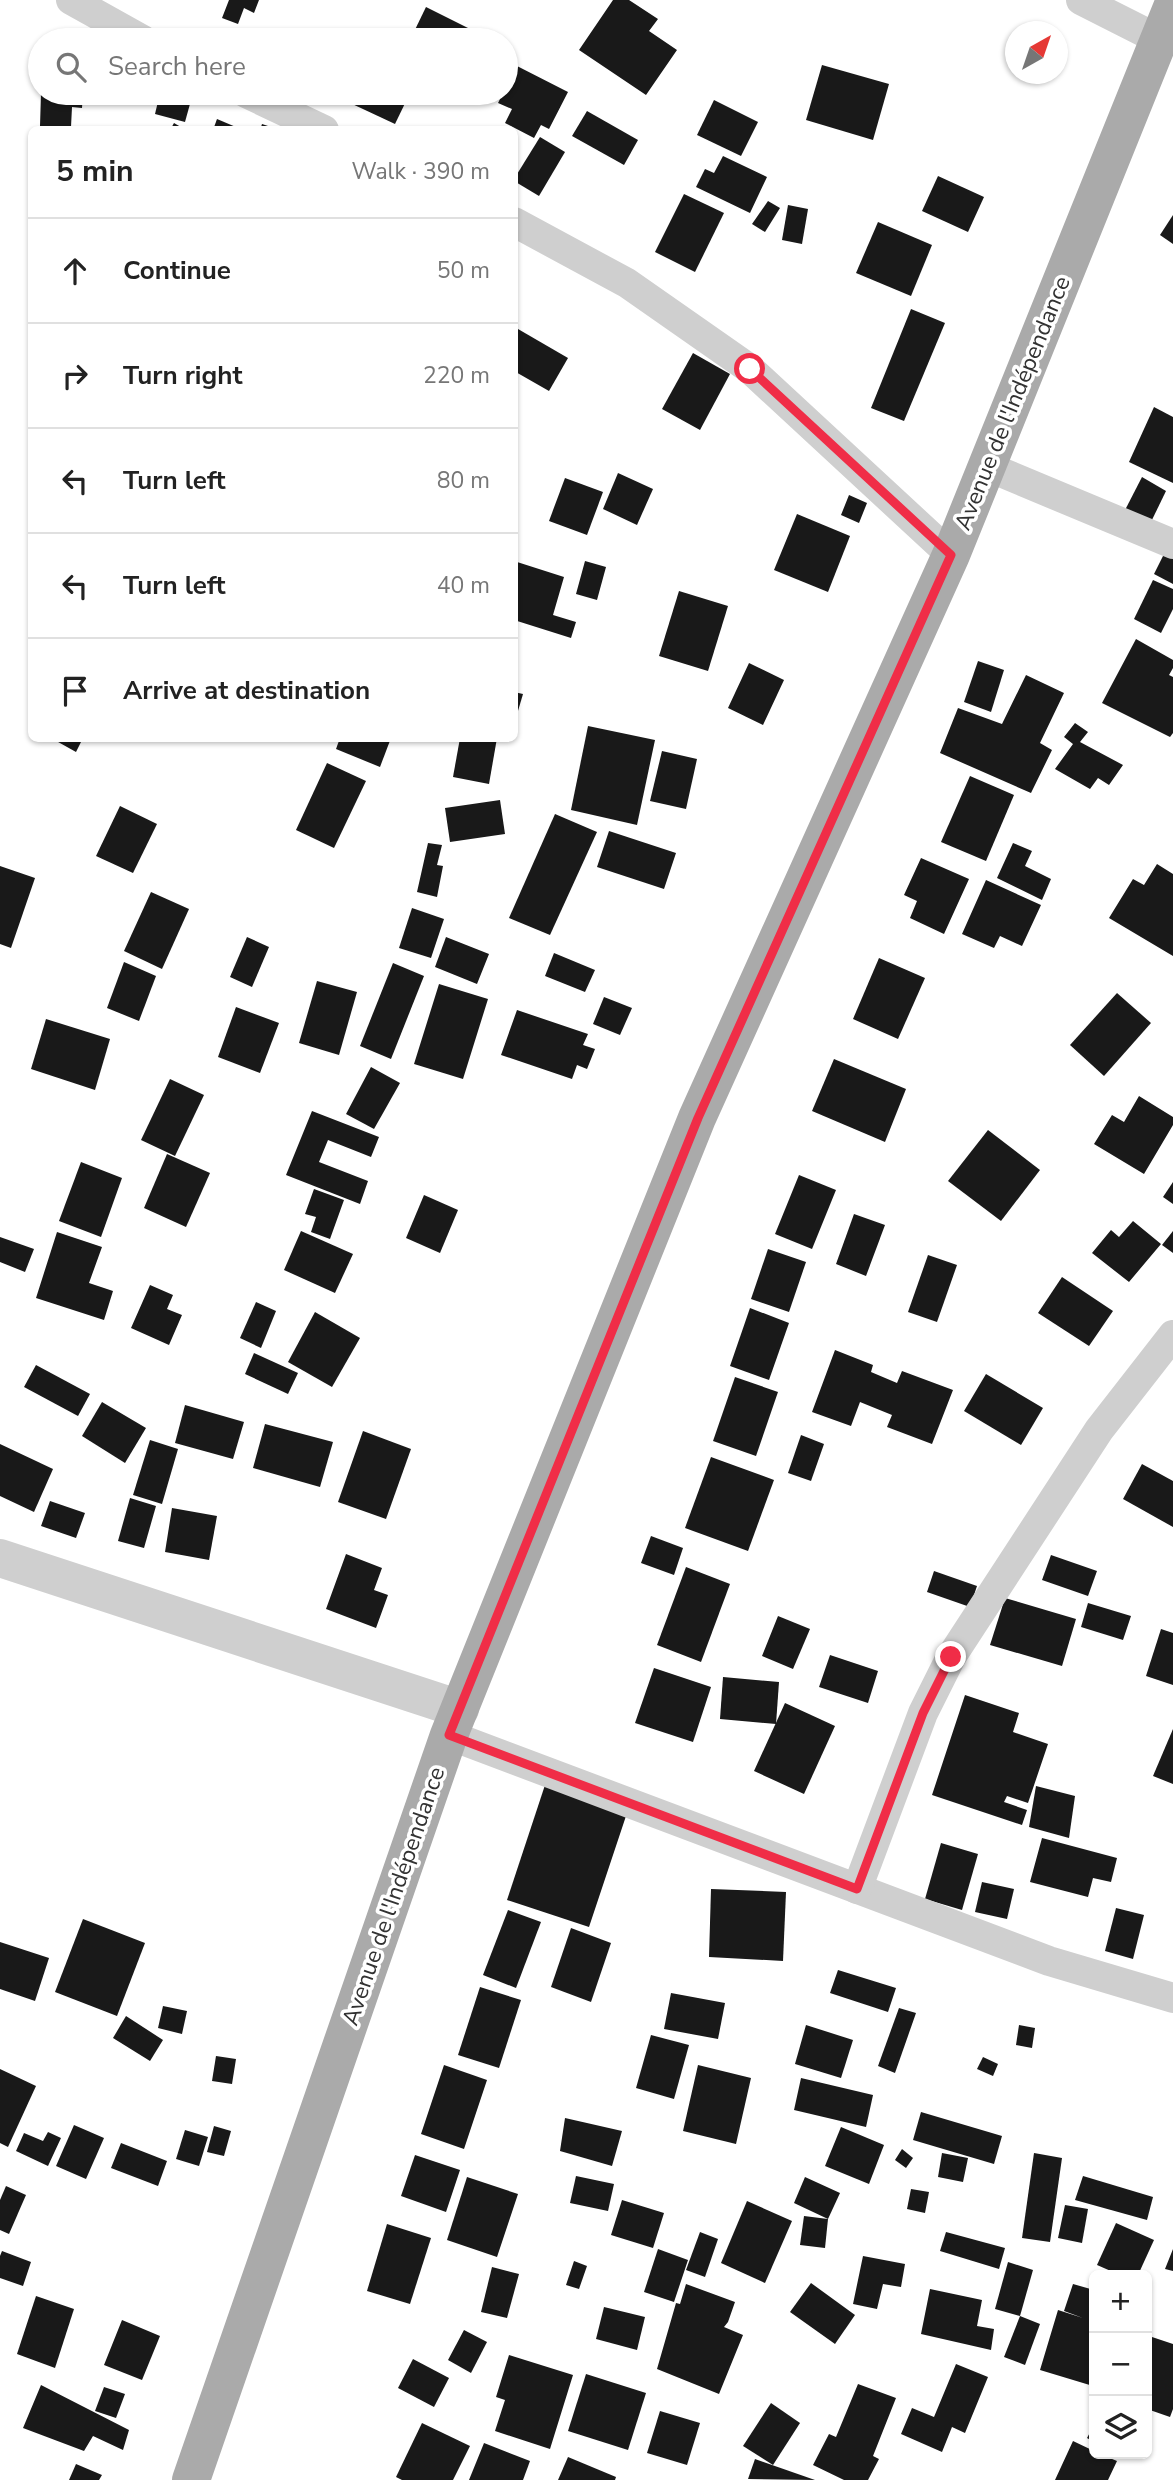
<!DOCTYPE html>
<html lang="en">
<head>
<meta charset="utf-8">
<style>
	body { margin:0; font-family:"Nunito Sans",sans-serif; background:#f2f2f2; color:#222 }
	.controls { position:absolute; right:21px; bottom:21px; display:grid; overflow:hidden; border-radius:10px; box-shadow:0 2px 5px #0004 }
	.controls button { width:63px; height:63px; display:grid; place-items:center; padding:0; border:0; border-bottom:2px solid #e0e0e0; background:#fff; color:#222; font:35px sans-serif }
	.compass { position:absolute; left:1005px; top:21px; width:63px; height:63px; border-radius:50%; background:#fff; box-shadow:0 2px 5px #0004; rotate:40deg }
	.stop { position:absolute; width:21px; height:21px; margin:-16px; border:5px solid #f02d47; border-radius:50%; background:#fff }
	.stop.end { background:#f02d47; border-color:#fff; box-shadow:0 2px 7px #0008 }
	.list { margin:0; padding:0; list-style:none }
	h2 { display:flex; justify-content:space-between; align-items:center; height:91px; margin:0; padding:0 28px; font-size:30px }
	h2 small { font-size:23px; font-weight:400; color:#767676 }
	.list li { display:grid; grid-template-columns:46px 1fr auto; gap:21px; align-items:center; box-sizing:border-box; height:105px; padding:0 28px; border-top:2px solid #e0e0e0 }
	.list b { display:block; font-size:26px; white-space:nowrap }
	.list em { font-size:23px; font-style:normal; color:#767676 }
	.icon { flex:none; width:38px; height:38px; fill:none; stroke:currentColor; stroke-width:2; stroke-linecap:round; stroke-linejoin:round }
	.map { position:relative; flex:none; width:1173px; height:2480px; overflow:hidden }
	.search { position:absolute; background:#fff; box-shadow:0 2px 5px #0004; left:28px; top:28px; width:490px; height:77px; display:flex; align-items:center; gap:18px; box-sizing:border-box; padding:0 24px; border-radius:38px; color:#767676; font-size:26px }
	.panel { position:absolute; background:#fff; box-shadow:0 2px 5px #0004; left:28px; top:126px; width:490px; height:616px; border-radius:10px }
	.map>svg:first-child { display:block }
</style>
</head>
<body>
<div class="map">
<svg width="1173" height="2480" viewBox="0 0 1173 2480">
	<rect width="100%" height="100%" fill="#fff"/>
	<!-- building -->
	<g fill="#191919">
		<polygon points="229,0 259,0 254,13 244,8 238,24 222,18"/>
		<polygon points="613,0 629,0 658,19 649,31 677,50 646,95 579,50"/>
		<polygon points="426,7 488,38 487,40 410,40"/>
		<polygon points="822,65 889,84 873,140 806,120"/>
		<polygon points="517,66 568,92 549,129 541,125 534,138 505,123 512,109 498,103 503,93 506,93 506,88"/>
		<polygon points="41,93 83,93 82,108 72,107 71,127 40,126"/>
		<polygon points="160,93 193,93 185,122 155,114"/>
		<polygon points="334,93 410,93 395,124 333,95"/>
		<polygon points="445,93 462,93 459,100"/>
		<polygon points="714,100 758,122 741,156 697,135"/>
		<polygon points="587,111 638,140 624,165 572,136"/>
		<polygon points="217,119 243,130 213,130"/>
		<polygon points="174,123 186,130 170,130"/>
		<polygon points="262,124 277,129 277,130 260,130"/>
		<polygon points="540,137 565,152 539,196 514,181 514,179"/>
		<polygon points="723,156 767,177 750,213 696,187 705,169 714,173"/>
		<polygon points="938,176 984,197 968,232 922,211"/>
		<polygon points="684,194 724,213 695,272 655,252"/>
		<polygon points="768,201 780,208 765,232 752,224"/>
		<polygon points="788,205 808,209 802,244 782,240"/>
		<polygon points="1173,215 1173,244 1160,235"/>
		<polygon points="878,222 932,245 911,296 856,273"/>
		<polygon points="911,309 945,323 904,421 871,408"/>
		<polygon points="518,329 568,358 549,391 514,371 514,335"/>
		<polygon points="693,353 730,374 700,430 662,409"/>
		<polygon points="1154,407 1173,417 1173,483 1129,462"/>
		<polygon points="618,473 653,489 637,525 603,509"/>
		<polygon points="1142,477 1166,491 1150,524 1123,514"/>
		<polygon points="565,478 603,492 587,535 549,521"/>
		<polygon points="849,495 867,503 859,523 841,515"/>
		<polygon points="797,514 850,536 828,592 774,570"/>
		<polygon points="1165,552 1173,556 1173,584 1154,574"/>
		<polygon points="514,561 564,577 553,615 576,622 571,638 514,620"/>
		<polygon points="585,561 606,567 597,600 576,594"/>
		<polygon points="1153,580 1173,589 1173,609 1161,633 1134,619"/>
		<polygon points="679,591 728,606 708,671 659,656"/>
		<polygon points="1136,639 1173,660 1173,668 1169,675 1173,677 1173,733 1170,737 1102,703"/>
		<polygon points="978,661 1004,670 991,712 964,702"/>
		<polygon points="749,663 784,680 763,725 728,708"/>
		<polygon points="1026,675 1064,693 1040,743 1052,750 1031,793 940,753 958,708 1002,724"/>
		<polygon points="514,692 523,694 515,721 514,720"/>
		<polygon points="1075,723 1088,732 1080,742 1123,765 1109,785 1098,778 1090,789 1055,769 1073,744 1064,737"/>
		<polygon points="588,726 655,740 637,825 571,810"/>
		<polygon points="51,738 83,738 76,752"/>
		<polygon points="340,738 391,738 380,767 336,749"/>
		<polygon points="460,738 497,738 489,784 453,777"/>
		<polygon points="662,751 697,759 686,809 650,801"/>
		<polygon points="327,763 366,781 334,848 296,830"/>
		<polygon points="970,776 1014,795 986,861 941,842"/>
		<polygon points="500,800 505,834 450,842 445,808"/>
		<polygon points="120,806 157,824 133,873 96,856"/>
		<polygon points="555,814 597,832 550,935 509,918"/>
		<polygon points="609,831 676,853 664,889 597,867"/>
		<polygon points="428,843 442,845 437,865 443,866 437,897 417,892"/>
		<polygon points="1013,843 1032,851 1025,866 1051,879 1042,900 997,878"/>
		<polygon points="921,858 969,879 944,934 910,918 917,901 904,895"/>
		<polygon points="1157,864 1173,874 1173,956 1109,918 1133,879 1144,885"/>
		<polygon points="0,866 35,878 11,948 0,944"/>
		<polygon points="986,880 1041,905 1022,946 1000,936 994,948 962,934"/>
		<polygon points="151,892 189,909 162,969 124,951"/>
		<polygon points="412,908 444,919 431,958 399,948"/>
		<polygon points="247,937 269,947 252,987 230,977"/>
		<polygon points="446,937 489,954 477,984 435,967"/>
		<polygon points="554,953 595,970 585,992 545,976"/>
		<polygon points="879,958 925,978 898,1039 853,1019"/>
		<polygon points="124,962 156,976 139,1021 107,1008"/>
		<polygon points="393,963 424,976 391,1059 360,1046"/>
		<polygon points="317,981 357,992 339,1055 299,1043"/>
		<polygon points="439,984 488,999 463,1079 414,1064"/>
		<polygon points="1117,993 1151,1023 1104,1076 1070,1045"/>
		<polygon points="604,997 632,1008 620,1035 593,1024"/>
		<polygon points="236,1007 279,1023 260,1073 218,1057"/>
		<polygon points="517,1010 588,1034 583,1045 595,1049 587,1069 577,1065 572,1079 501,1055"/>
		<polygon points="46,1019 110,1039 95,1090 31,1069"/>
		<polygon points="834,1059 906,1089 885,1142 812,1111"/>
		<polygon points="371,1067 400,1083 374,1129 346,1114"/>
		<polygon points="170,1079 204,1095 175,1156 141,1140"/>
		<polygon points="1139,1096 1173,1117 1173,1125 1144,1174 1094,1144 1112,1115 1124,1122"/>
		<polygon points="312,1111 379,1137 371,1157 328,1140 319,1162 368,1181 360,1204 286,1175"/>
		<polygon points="988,1130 1040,1170 1001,1221 948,1181"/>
		<polygon points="167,1154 210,1173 186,1227 144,1208"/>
		<polygon points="81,1162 122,1178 101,1237 59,1221"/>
		<polygon points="799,1175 836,1190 812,1249 775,1234"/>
		<polygon points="1173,1182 1173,1204 1163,1197"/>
		<polygon points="314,1189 344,1200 330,1239 311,1232 316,1217 305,1214"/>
		<polygon points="424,1195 458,1210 440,1253 406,1238"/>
		<polygon points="854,1214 885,1225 866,1276 836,1264"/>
		<polygon points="1133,1221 1161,1244 1129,1282 1092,1253 1111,1230 1119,1237"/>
		<polygon points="301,1231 353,1254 335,1293 284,1270"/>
		<polygon points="1173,1231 1173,1253 1162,1245"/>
		<polygon points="57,1232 102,1247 89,1283 113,1291 104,1320 36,1298"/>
		<polygon points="0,1237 34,1249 25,1272 0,1262"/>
		<polygon points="768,1249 806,1262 789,1312 751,1299"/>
		<polygon points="928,1255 957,1265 937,1322 908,1312"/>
		<polygon points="1062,1277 1113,1311 1089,1346 1038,1313"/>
		<polygon points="150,1285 173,1295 167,1309 182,1315 169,1345 131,1328"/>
		<polygon points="256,1302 276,1311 261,1348 240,1338"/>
		<polygon points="750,1308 789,1323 769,1380 730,1366"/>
		<polygon points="315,1312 360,1338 332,1387 288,1362"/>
		<polygon points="835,1350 873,1365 871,1372 897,1383 902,1371 953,1390 932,1444 887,1427 892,1415 860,1402 851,1426 812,1412"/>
		<polygon points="254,1353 298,1373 288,1394 245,1374"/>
		<polygon points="36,1365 90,1394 78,1416 24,1387"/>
		<polygon points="986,1374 1043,1408 1021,1445 964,1411"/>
		<polygon points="735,1377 778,1392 756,1456 713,1441"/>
		<polygon points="102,1402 146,1428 125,1463 82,1436"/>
		<polygon points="185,1405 244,1422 233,1459 175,1443"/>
		<polygon points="265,1424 333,1442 320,1487 253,1468"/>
		<polygon points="363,1431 411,1449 386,1519 338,1502"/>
		<polygon points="801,1435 824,1444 811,1481 788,1473"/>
		<polygon points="150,1440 178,1449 162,1504 133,1495"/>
		<polygon points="0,1444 53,1469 34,1512 0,1496"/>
		<polygon points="711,1457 774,1480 748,1551 685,1528"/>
		<polygon points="1142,1464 1173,1481 1173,1527 1123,1499"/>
		<polygon points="130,1498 156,1506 144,1548 118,1541"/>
		<polygon points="50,1501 85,1513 76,1538 41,1526"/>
		<polygon points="172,1508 217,1516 209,1560 165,1552"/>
		<polygon points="651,1536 683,1548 674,1575 641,1563"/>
		<polygon points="346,1554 382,1568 374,1590 388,1595 376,1628 326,1609"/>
		<polygon points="1051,1555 1097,1571 1088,1596 1042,1580"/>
		<polygon points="686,1567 730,1584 701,1662 657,1645"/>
		<polygon points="934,1571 977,1586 970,1607 927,1592"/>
		<polygon points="1005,1598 1076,1619 1062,1666 990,1645"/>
		<polygon points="1088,1603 1131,1616 1123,1640 1081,1627"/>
		<polygon points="778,1616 810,1629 793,1669 762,1656"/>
		<polygon points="1161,1629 1173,1633 1173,1685 1146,1676"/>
		<polygon points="830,1655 878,1671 868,1703 819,1687"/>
		<polygon points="654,1668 711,1687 693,1742 635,1723"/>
		<polygon points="723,1677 779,1682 776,1724 720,1719"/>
		<polygon points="965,1695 1019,1713 1013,1732 1048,1744 1028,1803 1007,1796 1004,1802 1027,1810 1022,1825 932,1795"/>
		<polygon points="785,1703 835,1726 804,1794 754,1771"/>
		<polygon points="1173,1729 1173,1784 1153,1776"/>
		<polygon points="546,1782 628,1810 589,1927 507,1900"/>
		<polygon points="1036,1786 1075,1796 1069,1838 1029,1827"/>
		<polygon points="1042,1838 1117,1858 1111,1882 1093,1878 1088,1897 1030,1882"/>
		<polygon points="941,1843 978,1854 962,1910 925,1899"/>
		<polygon points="982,1882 1014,1889 1007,1919 975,1912"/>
		<polygon points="711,1889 786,1892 783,1961 709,1957"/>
		<polygon points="1116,1908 1144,1915 1133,1959 1105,1951"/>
		<polygon points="508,1910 541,1922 516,1988 483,1975"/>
		<polygon points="83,1919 145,1943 117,2016 55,1992"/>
		<polygon points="571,1928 611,1943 591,2002 551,1987"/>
		<polygon points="0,1942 49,1958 35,2001 0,1989"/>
		<polygon points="838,1970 896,1988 888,2012 830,1993"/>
		<polygon points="480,1987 521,2000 499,2068 458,2055"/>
		<polygon points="671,1993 725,2003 718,2039 664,2029"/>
		<polygon points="163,2006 187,2011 182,2034 158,2028"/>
		<polygon points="899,2008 916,2013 895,2073 878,2066"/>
		<polygon points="126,2016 163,2040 150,2061 113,2038"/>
		<polygon points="806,2025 853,2040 841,2078 795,2064"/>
		<polygon points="1019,2025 1035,2028 1032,2048 1016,2045"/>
		<polygon points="651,2035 689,2045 674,2099 636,2088"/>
		<polygon points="216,2056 236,2059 232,2084 212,2081"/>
		<polygon points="983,2057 998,2064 993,2076 977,2069"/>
		<polygon points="444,2065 487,2080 464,2149 421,2134"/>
		<polygon points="698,2065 751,2078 736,2144 683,2131"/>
		<polygon points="0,2069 36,2086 8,2147 0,2143"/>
		<polygon points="801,2078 873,2095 866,2127 794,2110"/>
		<polygon points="921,2112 1002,2136 994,2164 913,2140"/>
		<polygon points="565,2118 622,2131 612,2166 560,2151"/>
		<polygon points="74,2125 104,2138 86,2179 56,2166"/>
		<polygon points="214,2126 231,2131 224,2156 207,2152"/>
		<polygon points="841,2127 884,2145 869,2184 825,2166"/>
		<polygon points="185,2130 208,2137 199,2166 176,2159"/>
		<polygon points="48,2132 61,2138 48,2166 16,2151 24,2133 43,2141"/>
		<polygon points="121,2143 167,2161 158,2186 111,2168"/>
		<polygon points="902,2149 913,2158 906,2168 895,2160"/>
		<polygon points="942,2153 968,2158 963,2182 938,2177"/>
		<polygon points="1034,2153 1062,2158 1050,2242 1022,2238"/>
		<polygon points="415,2155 460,2170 446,2212 401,2196"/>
		<polygon points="576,2176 614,2184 608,2211 570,2203"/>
		<polygon points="1083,2176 1153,2197 1147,2220 1075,2200"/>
		<polygon points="467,2177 518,2194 497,2257 447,2240"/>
		<polygon points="805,2177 840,2193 828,2219 794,2203"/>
		<polygon points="6,2186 26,2195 9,2234 0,2230 0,2200"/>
		<polygon points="911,2189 929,2192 925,2213 907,2209"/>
		<polygon points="622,2200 664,2213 653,2248 611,2235"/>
		<polygon points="747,2201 792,2221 765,2283 721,2263"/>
		<polygon points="1065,2205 1088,2209 1082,2243 1058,2238"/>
		<polygon points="804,2216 828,2219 825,2248 800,2245"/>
		<polygon points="1116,2223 1154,2240 1138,2275 1120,2275 1097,2265"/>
		<polygon points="387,2224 431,2238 410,2304 367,2291"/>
		<polygon points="700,2232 718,2239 705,2277 686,2270"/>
		<polygon points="946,2232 1005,2248 999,2269 940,2251"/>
		<polygon points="658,2249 688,2260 674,2302 644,2292"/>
		<polygon points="1173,2249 1173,2271 1165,2269"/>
		<polygon points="2,2251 31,2262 23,2286 0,2278 0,2256"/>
		<polygon points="863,2256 905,2264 901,2287 883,2284 877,2309 853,2304"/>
		<polygon points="574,2261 587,2266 579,2289 566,2285"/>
		<polygon points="1008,2262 1033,2270 1020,2316 995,2309"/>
		<polygon points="492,2267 519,2274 507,2318 481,2312"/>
		<polygon points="811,2283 855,2315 835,2344 790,2312"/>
		<polygon points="686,2284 735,2302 728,2322 724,2327 743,2335 719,2394 657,2369 676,2303 680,2304"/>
		<polygon points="1073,2284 1094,2290 1093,2386 1040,2370 1058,2310 1083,2318 1064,2311"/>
		<polygon points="930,2289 982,2300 977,2326 994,2329 991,2350 921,2334"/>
		<polygon points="36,2296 74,2309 55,2368 17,2354"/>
		<polygon points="604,2307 645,2317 637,2350 596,2339"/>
		<polygon points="1020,2316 1040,2324 1025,2365 1004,2357"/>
		<polygon points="122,2320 160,2336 142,2380 104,2365"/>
		<polygon points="464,2330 487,2342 471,2373 448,2360"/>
		<polygon points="1149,2336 1173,2344 1173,2409 1170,2417 1147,2409 1147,2342"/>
		<polygon points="509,2355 573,2375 550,2449 495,2431 505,2400 496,2397"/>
		<polygon points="413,2359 449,2378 434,2407 398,2388"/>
		<polygon points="956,2364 988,2377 965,2433 952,2427 942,2452 901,2434 912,2408 934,2417"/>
		<polygon points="586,2374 646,2393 628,2450 568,2431"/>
		<polygon points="858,2384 896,2398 873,2456 879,2459 868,2480 844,2480 813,2465 829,2434 836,2437"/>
		<polygon points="41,2385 129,2430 123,2450 93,2436 84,2451 23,2428"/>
		<polygon points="104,2387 125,2394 116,2418 95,2411"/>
		<polygon points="771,2403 800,2423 773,2465 743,2446"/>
		<polygon points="660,2411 700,2423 687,2465 647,2453"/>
		<polygon points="422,2423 470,2446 453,2480 402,2480 396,2477"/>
		<polygon points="1094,2425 1094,2442 1087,2438"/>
		<polygon points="1073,2441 1094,2451 1094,2454 1100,2454 1117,2461 1108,2480 1055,2480"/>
		<polygon points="484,2443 530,2461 523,2480 469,2480"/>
		<polygon points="568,2457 616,2477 615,2480 558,2480"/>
		<polygon points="755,2459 815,2480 748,2479"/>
		<polygon points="76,2464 102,2475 99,2480 69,2480"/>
	</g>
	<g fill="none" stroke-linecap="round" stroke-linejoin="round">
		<!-- minor -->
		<g stroke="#cfcfcf" stroke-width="30">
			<polyline points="71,0 143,40"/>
			<polyline points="1081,0 1160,40"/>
			<polyline points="246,93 324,130"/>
			<polyline points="514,222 627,283 750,369 951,555"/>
			<polyline points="986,466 1173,544"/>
			<polyline points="449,1735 1049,1961 1173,1998"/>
			<polyline points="857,1889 923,1713 951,1657 1099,1430 1173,1335"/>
		</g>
		<!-- tertiary -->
		<polyline stroke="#cfcfcf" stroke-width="38" points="0,1558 460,1709"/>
		<!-- primary -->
		<polyline stroke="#aaa" stroke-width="38" points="191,2480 449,1735 697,1118 951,555 1173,5"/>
	</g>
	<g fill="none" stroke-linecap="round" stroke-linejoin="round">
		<!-- route -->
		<polyline stroke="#f02d47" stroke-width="9" points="750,369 951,555 698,1118 449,1735 857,1889 923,1713 951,1657"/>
	</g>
	<g text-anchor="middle" stroke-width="7" stroke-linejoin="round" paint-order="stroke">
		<!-- street labels -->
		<g font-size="23" fill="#323232" stroke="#fff">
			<text transform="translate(1012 403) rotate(-68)" y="8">Avenue de l'Indépendance</text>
			<text transform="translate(393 1896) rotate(-71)" y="8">Avenue de l'Indépendance</text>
		</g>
	</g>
</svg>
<div class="controls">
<button>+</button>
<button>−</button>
<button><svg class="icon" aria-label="layers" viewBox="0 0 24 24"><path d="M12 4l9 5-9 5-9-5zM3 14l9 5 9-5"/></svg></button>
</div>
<svg class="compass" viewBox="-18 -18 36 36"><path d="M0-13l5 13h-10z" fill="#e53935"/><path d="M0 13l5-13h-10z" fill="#767676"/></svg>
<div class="stop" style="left:750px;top:369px"></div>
<div class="stop end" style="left:951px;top:1657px"></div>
<div class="search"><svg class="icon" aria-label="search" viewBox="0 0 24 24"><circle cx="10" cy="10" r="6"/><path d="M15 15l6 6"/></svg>Search here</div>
<section class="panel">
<h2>5 min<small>Walk · 390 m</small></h2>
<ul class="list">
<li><svg class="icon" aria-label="ahead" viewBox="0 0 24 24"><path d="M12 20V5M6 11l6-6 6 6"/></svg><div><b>Continue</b></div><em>50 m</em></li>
<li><svg class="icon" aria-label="right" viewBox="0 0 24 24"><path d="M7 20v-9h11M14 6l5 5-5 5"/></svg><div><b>Turn right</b></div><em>220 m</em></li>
<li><svg class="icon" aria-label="left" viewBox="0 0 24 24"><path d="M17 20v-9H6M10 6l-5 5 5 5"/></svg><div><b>Turn left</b></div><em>80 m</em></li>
<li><svg class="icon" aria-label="left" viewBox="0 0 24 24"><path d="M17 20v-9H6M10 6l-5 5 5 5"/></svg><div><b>Turn left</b></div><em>40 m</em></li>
<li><svg class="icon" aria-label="arrive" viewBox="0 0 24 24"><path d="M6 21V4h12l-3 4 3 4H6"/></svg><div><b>Arrive at destination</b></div></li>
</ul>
</section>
</div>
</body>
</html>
